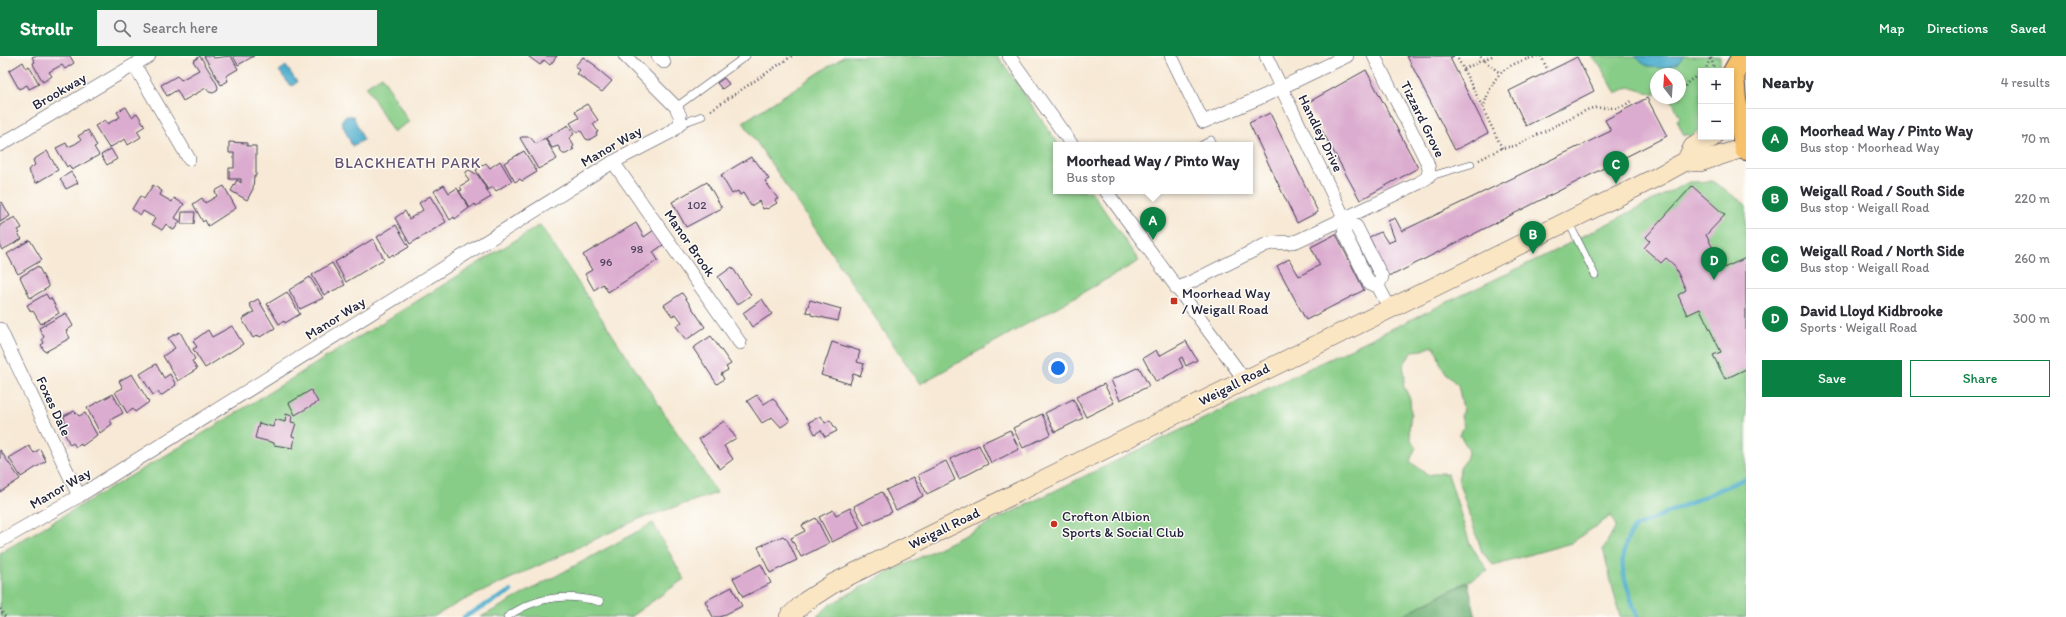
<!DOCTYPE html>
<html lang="en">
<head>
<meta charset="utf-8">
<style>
	body { margin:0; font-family:Itim,sans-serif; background:#f2f2f3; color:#2b2b33 }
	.controls { position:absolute; right:12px; top:12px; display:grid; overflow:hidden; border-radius:0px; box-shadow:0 2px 6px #0003 }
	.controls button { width:36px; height:36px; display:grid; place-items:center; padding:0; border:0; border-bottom:1px solid #e1e1e2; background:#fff; color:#2b2b33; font:20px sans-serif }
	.compass { position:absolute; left:1650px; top:12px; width:36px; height:36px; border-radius:50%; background:#fff; box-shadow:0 2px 6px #0003; rotate:343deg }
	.you { position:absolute; left:1058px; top:312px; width:14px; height:14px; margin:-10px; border:3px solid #fff; border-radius:50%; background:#1a73e8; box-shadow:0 0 0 6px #1a73e833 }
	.badge { display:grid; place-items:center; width:26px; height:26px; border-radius:50%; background:#0b8043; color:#fff; font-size:13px; font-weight:700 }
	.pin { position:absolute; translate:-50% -33px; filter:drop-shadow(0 1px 2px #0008) }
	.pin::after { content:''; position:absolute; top:21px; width:14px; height:12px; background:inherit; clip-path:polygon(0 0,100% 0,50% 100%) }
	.popup { position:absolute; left:1053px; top:86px; width:200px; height:52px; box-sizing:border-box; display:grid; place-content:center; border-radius:0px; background:#fff; filter:drop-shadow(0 1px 3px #0005); font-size:13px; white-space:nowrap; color:#7c7c81 }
	.popup b { font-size:15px; color:#2b2b33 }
	.popup::after { content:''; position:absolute; left:50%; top:100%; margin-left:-8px; border:8px solid transparent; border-top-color:#fff }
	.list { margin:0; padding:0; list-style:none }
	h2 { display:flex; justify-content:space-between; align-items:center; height:52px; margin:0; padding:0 16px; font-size:17px }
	h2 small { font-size:13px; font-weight:400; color:#7c7c81 }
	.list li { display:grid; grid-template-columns:26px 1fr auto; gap:12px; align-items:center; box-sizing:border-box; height:60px; padding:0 16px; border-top:1px solid #e1e1e2 }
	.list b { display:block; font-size:15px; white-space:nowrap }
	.list p { margin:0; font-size:13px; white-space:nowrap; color:#7c7c81 }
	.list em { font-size:13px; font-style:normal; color:#7c7c81 }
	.actions { display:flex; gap:8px; padding:12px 16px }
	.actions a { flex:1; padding:9px 0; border:1px solid #0b8043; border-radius:0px; text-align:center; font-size:14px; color:#0b8043 }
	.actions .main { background:#0b8043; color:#fff }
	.icon { flex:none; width:22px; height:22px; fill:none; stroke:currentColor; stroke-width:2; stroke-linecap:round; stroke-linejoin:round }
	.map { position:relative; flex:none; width:1746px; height:561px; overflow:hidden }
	header { display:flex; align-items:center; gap:24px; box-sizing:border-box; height:56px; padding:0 20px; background:#0b8043; color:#fff }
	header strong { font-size:19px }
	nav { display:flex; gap:22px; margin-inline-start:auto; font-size:14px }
	.search { width:280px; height:36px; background:#f2f2f3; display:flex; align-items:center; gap:10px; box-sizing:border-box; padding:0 14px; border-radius:0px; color:#7c7c81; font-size:15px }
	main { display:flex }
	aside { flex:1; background:#fff }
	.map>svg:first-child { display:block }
</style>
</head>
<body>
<header>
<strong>Strollr</strong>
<div class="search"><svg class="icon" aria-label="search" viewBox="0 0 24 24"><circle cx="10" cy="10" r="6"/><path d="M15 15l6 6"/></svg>Search here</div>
<nav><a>Map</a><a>Directions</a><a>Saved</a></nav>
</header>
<main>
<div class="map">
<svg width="1746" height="561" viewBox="0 0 1746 561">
	<rect width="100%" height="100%" fill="#fdfcf7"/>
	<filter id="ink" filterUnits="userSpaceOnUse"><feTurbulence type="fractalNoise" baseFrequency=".025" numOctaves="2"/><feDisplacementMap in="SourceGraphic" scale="8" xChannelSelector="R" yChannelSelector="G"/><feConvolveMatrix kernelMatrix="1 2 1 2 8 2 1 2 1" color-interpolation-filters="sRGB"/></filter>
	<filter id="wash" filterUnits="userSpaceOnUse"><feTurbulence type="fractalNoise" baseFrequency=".012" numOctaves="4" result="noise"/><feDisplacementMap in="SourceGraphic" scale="16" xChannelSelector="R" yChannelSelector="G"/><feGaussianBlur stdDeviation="0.9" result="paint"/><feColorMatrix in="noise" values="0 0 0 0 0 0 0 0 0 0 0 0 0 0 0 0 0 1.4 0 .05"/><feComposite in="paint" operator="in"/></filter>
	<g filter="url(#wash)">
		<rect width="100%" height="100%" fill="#f7e9d5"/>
		<!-- green -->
		<g fill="#88cd87" stroke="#557861">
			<polygon points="845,0 998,0 1059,89 1056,89 1056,135 1091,135 1139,205 920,328 743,66"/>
			<polygon points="1591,0 1720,0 1720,15 1701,15 1701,72 1690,81 1688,78 1684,80 1677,64 1680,61 1671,42 1680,42 1680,18 1656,18 1656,39 1629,31 1616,37 1600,10"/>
			<polygon points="382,20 409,66 393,76 366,30"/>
			<polygon points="1712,125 1745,148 1746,151 1746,561 1620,561 1603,493 1616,470 1610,458 1608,462 1571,487 1493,509 1482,496 1459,427 1460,411 1466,403 1469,394 1460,379 1464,370 1461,361 1463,352 1458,329 1449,321 1441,309 1435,291 1432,290 1423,294 1413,295 1403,309 1405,321 1403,329 1410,343 1411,357 1409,374 1411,384 1416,391 1410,405 1427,419 1442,417 1448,418 1470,488 1488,515 1398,561 816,561 831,548 878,522 1097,414 1552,196 1689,126"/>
			<polygon points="540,169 717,437 639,463 460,546 433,561 0,561 0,497 202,378"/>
			<polygon points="653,467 684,523 630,561 481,561"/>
		</g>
		<!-- forest -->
		<polygon fill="#6eb074" stroke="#486958" points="1468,526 1476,561 1398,561"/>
		<!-- water -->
		<g fill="#4eaecd" stroke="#386884">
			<path d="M1635,0h49l-7,8c-16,6 -31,6 -42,-8z"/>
			<polygon points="286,10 297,26 293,30 289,28 279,15"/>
			<polygon points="346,60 353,60 364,84 352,90 341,65"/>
		</g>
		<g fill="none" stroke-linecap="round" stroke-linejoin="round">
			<!-- stream -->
			<g stroke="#4eaecd" stroke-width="4.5">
				<polyline points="464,561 511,535"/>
				<path d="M1637,561c-10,-33 -26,-58 -2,-90l111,-49"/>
			</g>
		</g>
		<g id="blocks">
			<!-- building -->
			<g fill="#dbaccf">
				<polygon points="34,0 70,0 74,7 65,13 62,9 56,12 49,16 52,20 43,26 34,10 33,7 35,6 32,1"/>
				<polygon points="200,0 216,26 218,31 217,35 213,37 209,36 206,32 183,45 177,34 167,40 161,29 177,20 181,24 199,14 193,5"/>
				<polygon points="204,0 213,0 214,2 231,0 238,13 226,20 228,25 221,29"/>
				<polygon points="233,0 254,0 238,9"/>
				<polygon points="528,0 557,0 550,9 544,4 540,9"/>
				<polygon points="1407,0 1454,0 1450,2 1488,77 1455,94"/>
				<polygon points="583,1 596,10 595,11 612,25 602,36 577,18 580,14 575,10"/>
				<polygon points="1577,1 1594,35 1526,70 1509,35"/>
				<polygon points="23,6 26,12 29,10 39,28 29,33 27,29 19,33 9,15"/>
				<polygon points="1366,14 1418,112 1360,144 1307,47"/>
				<polygon points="724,22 729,28 722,33 717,27"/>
				<polygon points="1647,42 1667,80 1395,218 1386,220 1371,195 1375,193 1369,181 1381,176 1388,187 1395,184 1388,165 1395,162 1402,175 1611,75 1605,64"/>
				<polygon points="587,48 598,64 593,68 598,76 596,77 597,79 589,84 586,83 581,75 576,76 570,67 579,62 575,55"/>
				<polygon points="126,51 132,61 137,57 145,70 137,75 141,81 128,89 125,83 109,92 95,70 105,64 107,68 120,61 117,56"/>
				<polygon points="1270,57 1318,156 1297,167 1249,67"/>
				<polygon points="568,69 574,78 569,82 574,90 572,92 574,93 566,98 563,98 558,90 552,92 546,82"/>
				<polygon points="88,74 97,90 94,91 99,99 72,114 69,109 67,111 56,92 66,87 68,91 75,88 81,84 78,80"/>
				<polygon points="522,81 530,81 536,88 545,82 557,103 538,113 520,82"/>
				<polygon points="229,86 247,87 247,90 256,90 256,120 254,120 253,133 247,144 231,135 237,124 241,127 241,123 229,123 229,112 234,112 234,97 229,97"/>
				<polygon points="111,93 117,103 107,109 101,99"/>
				<polygon points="47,95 58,114 36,127 28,114 35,109 33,104"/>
				<polygon points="524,95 537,116 522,125 520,123 515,126 504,107"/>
				<polygon points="751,101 753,105 755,104 769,123 765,125 778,143 775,144 777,147 767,153 766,152 763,153 759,145 751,150 743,137 740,139 738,135 732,138 721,119"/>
				<polygon points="500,105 512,125 496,135 493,131 488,134 476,114 486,107 490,112"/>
				<polygon points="469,114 478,119 491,141 476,150 475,148 470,152 459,135 462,134 460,130 469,125 466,120 466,116"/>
				<polygon points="71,116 78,127 66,133 60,123"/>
				<polygon points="707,126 722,152 686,171 672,146"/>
				<polygon points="153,129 162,135 160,139 172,146 174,142 184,148 175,162 180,165 174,174 166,168 162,174 152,168 155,162 143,155 141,159 132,153 140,140 144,143"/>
				<polygon points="444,129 449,137 457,132 469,152 455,163 454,161 450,164 434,135"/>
				<polygon points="224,130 236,152 208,170 205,164 203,166 193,148 202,142 205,147 217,140 215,135"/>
				<polygon points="1692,130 1725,159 1706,179 1715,196 1711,198 1719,214 1746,202 1746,313 1725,323 1713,299 1721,296 1700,253 1687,259 1678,239 1686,234 1674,209 1666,202 1661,207 1644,192 1650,185 1646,181"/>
				<polygon points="430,140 446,166 410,188 395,162 405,155 409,163 423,154 419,147"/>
				<polygon points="2,146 10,160 0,166 0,147"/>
				<polygon points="182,156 195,156 194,168 181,168"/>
				<polygon points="15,161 22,172 18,174 20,177 18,178 22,183 2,194 0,190 0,169"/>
				<polygon points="636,167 644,181 654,174 663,189 653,196 658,204 608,236 603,228 594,234 585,218 592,214 583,199"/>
				<polygon points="396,169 409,191 394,200 393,198 389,201 377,181"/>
				<polygon points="1336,178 1364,234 1306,264 1277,210 1289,203 1299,220 1320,209 1311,191"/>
				<polygon points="373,183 384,203 346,226 335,206"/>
				<polygon points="30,184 42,204 18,218 7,198"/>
				<polygon points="332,207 345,229 324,239 312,219"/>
				<polygon points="38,210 49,231 30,242 20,221"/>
				<polygon points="732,211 751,239 737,249 718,221"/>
				<polygon points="310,221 323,242 300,253 289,234"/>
				<polygon points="287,236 300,258 285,267 284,265 279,268 267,248"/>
				<polygon points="682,237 705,271 686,284 676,270 682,266 676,258 672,260 664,249"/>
				<polygon points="46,238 49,243 51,242 59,257 41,268 33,255 31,256 27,249"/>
				<polygon points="258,243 275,272 260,281 258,279 253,282 242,263 254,256 249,248"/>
				<polygon points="762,243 772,258 752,271 743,257"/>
				<polygon points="810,244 841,253 838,265 811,259 811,257 806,256"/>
				<polygon points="66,257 73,270 66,275 70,282 45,296 41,289 44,287 42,283 44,281 39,272"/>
				<polygon points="232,270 243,288 205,312 193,293 197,291 193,285 208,274 212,281"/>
				<polygon points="180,276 195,303 192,305 197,313 178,325 163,300 175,292 168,282"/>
				<polygon points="711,280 731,308 726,311 728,314 721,318 724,323 717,328 693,292"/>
				<polygon points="1186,285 1197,304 1186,310 1182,301 1179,303 1183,311 1156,326 1143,302 1156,294 1159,300"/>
				<polygon points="832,286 860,295 857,306 864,308 860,320 853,318 850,328 821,319"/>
				<polygon points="156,308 164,322 170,318 176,329 161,340 158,336 153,339 140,318"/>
				<polygon points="1139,311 1149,330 1120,344 1111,324"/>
				<polygon points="132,318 149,346 135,356 133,353 127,357 115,336 123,332 119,325"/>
				<polygon points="1104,328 1114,347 1086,361 1076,341"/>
				<polygon points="311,334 318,346 295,359 289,347"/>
				<polygon points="113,338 123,357 110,364 112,368 100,377 87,352"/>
				<polygon points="757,339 764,348 773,342 790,365 781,371 772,361 762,367 747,345"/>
				<polygon points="1073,343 1083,362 1055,376 1045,357"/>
				<polygon points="74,355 79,360 85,357 97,379 82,390 81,388 76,391 73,387 70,389 61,370 65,367 64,360"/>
				<polygon points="286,358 292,360 291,366 296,367 292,380 295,381 293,392 274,389 274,387 255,382 259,367 273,371 275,363 285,366"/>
				<polygon points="1042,358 1051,378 1023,392 1013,372"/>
				<polygon points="821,360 825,367 830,364 837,375 825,381 821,374 815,378 809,366"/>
				<polygon points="724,365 736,382 724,390 733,403 720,413 699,383"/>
				<polygon points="1010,374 1019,393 991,407 982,387"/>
				<polygon points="979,389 988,408 959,423 950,403"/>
				<polygon points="29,390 34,397 40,393 46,405 21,421 9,402"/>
				<polygon points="0,394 20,423 0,436"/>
				<polygon points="946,405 955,424 927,438 918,419"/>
				<polygon points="914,421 923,440 896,454 886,434"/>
				<polygon points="882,436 892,456 864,469 854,450"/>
				<polygon points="850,452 860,472 832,486 819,461 833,454 836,459"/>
				<polygon points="816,462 829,487 801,501 791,482 805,475 802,469"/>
				<polygon points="783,480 788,485 797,504 770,517 758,491"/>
				<polygon points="761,508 771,527 743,541 733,522"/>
				<polygon points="732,531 742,550 720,561 713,561 705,545"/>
			</g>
		</g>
	</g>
	<g filter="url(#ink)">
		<use href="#blocks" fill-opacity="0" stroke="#424052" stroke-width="1"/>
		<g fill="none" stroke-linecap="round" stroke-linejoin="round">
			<!-- lane casing -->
			<g stroke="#424052" stroke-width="8">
				<g id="lane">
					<polyline points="676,51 746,0"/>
					<polyline points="680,68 702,60"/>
					<polyline points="1202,89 1211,84"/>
					<polyline points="1428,121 1471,108"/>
					<polyline points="1568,165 1595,219"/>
					<path d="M507,561c28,-20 60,-24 93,-15"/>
				</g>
			</g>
			<!-- street casing -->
			<g stroke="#424052" stroke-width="14">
				<g id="street">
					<polyline points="658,0 664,6"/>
					<polyline points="1009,0 1072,89"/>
					<polyline points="1171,0 1203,66 1264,40 1347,0"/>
					<polyline points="1266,0 1347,168 1344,176 1369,227 1378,230 1389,251"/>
					<polyline points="135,10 189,103"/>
					<polyline points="0,89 149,0"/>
					<polyline points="613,106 740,287"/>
					<polyline points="1106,135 1244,323"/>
					<polyline points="1347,168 1356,170 1382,221 1378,230"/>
					<path d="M1177,233l88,-44c11,-4 21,-1 32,-4l122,-58 9,-6 1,-8 -2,-7 -53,-106"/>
					<polyline points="0,273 79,440"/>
					<polyline points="0,485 79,440 613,106 671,76 680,68 680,60 676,51 625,0"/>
				</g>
			</g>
			<!-- secondary casing -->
			<g stroke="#424052" stroke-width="20">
				<g id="secondary">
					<polyline points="1686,105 1700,106 1746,91"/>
					<polyline points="789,561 806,545 834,527 1655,122 1686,105 1693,91 1713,81"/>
				</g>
			</g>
			<!-- highway casing -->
			<g stroke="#424052" stroke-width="24">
				<polyline id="highway" points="1743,0 1733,18 1735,44 1746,93"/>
			</g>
			<!-- path -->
			<g stroke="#424052" stroke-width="2.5" stroke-dasharray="1 3" stroke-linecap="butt">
				<polyline points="1492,0 1483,4 1500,17"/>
				<polyline points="1541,0 1547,13"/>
				<polyline points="1711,2 1715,15"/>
				<polyline points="1458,3 1483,52"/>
				<polyline points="1464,13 1483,4 1480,0"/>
				<polyline points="1705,15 1711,0"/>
				<polyline points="1685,30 1689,25 1701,18"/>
				<polyline points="711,54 792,0"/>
				<path d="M1502,92l-19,-39c10,-35 20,-44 55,-53"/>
				<path d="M1479,104l23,-12 13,-2 74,-37c16,-4 29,4 43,-9"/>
				<polyline points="0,553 5,561"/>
			</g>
			<!-- lane -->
			<use href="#lane" stroke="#fff" stroke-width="7"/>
			<!-- street -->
			<use href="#street" stroke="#fff" stroke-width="13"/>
			<!-- secondary -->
			<use href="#secondary" stroke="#fbe6c4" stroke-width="19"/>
			<!-- highway -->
			<use href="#highway" stroke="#f6c16b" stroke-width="22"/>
		</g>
	</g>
	<!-- markers -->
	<g fill="#c8321e" stroke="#fdfcf7" stroke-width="1.5">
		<rect x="1170" y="241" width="8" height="8" rx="2"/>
		<circle cx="1054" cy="468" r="4"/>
	</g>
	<g text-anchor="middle" stroke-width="3" stroke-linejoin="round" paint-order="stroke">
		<!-- number labels -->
		<g font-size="12" fill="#504460">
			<text x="697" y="153">102</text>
			<text x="637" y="197">98</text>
			<text x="606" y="210">96</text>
		</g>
		<!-- street labels -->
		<g font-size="14" fill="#22223b" stroke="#fdfcf7">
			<text transform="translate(59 35) rotate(-30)" y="5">Brookway</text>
			<text transform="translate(1423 63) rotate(64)" y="5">Tizzard Grove</text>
			<text transform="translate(1321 77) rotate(64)" y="5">Handley Drive</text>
			<text transform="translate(611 90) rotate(-30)" y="5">Manor Way</text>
			<text transform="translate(690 187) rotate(55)" y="5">Manor Brook</text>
			<text transform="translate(335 262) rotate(-32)" y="5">Manor Way</text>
			<text transform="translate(1234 328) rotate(-27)" y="5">Weigall Road</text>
			<text transform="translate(54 350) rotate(65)" y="5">Foxes Dale</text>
			<text transform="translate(60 432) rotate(-30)" y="5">Manor Way</text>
			<text transform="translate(944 472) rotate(-26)" y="5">Weigall Road</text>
		</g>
		<!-- poi labels -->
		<g font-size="14" fill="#22223b" stroke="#fdfcf7" text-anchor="start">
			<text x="1182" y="242">Moorhead Way<tspan x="1182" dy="16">/ Weigall Road</tspan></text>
			<text x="1062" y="465">Crofton Albion<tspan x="1062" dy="16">Sports &amp; Social Club</tspan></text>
		</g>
		<!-- neighbourhood labels -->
		<g font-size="15" letter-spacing="1" fill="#63526f" stroke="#fdfcf7">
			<text x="408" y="112">BLACKHEATH PARK</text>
		</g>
	</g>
</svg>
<div class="controls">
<button>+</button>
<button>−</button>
</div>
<svg class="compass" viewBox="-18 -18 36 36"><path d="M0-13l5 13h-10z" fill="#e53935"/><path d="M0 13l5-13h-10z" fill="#7c7c81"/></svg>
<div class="you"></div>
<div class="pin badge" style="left:1153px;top:184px">A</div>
<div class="popup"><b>Moorhead Way / Pinto Way</b>Bus stop</div>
<div class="pin badge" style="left:1533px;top:198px">B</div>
<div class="pin badge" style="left:1616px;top:128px">C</div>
<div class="pin badge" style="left:1714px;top:224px">D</div>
</div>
<aside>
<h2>Nearby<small>4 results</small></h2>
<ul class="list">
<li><span class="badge">A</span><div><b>Moorhead Way / Pinto Way</b><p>Bus stop · Moorhead Way</p></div><em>70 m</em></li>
<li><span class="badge">B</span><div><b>Weigall Road / South Side</b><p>Bus stop · Weigall Road</p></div><em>220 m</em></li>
<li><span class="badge">C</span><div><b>Weigall Road / North Side</b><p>Bus stop · Weigall Road</p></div><em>260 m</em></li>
<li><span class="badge">D</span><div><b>David Lloyd Kidbrooke</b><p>Sports · Weigall Road</p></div><em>300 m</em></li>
</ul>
<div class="actions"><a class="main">Save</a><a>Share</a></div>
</aside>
</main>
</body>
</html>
